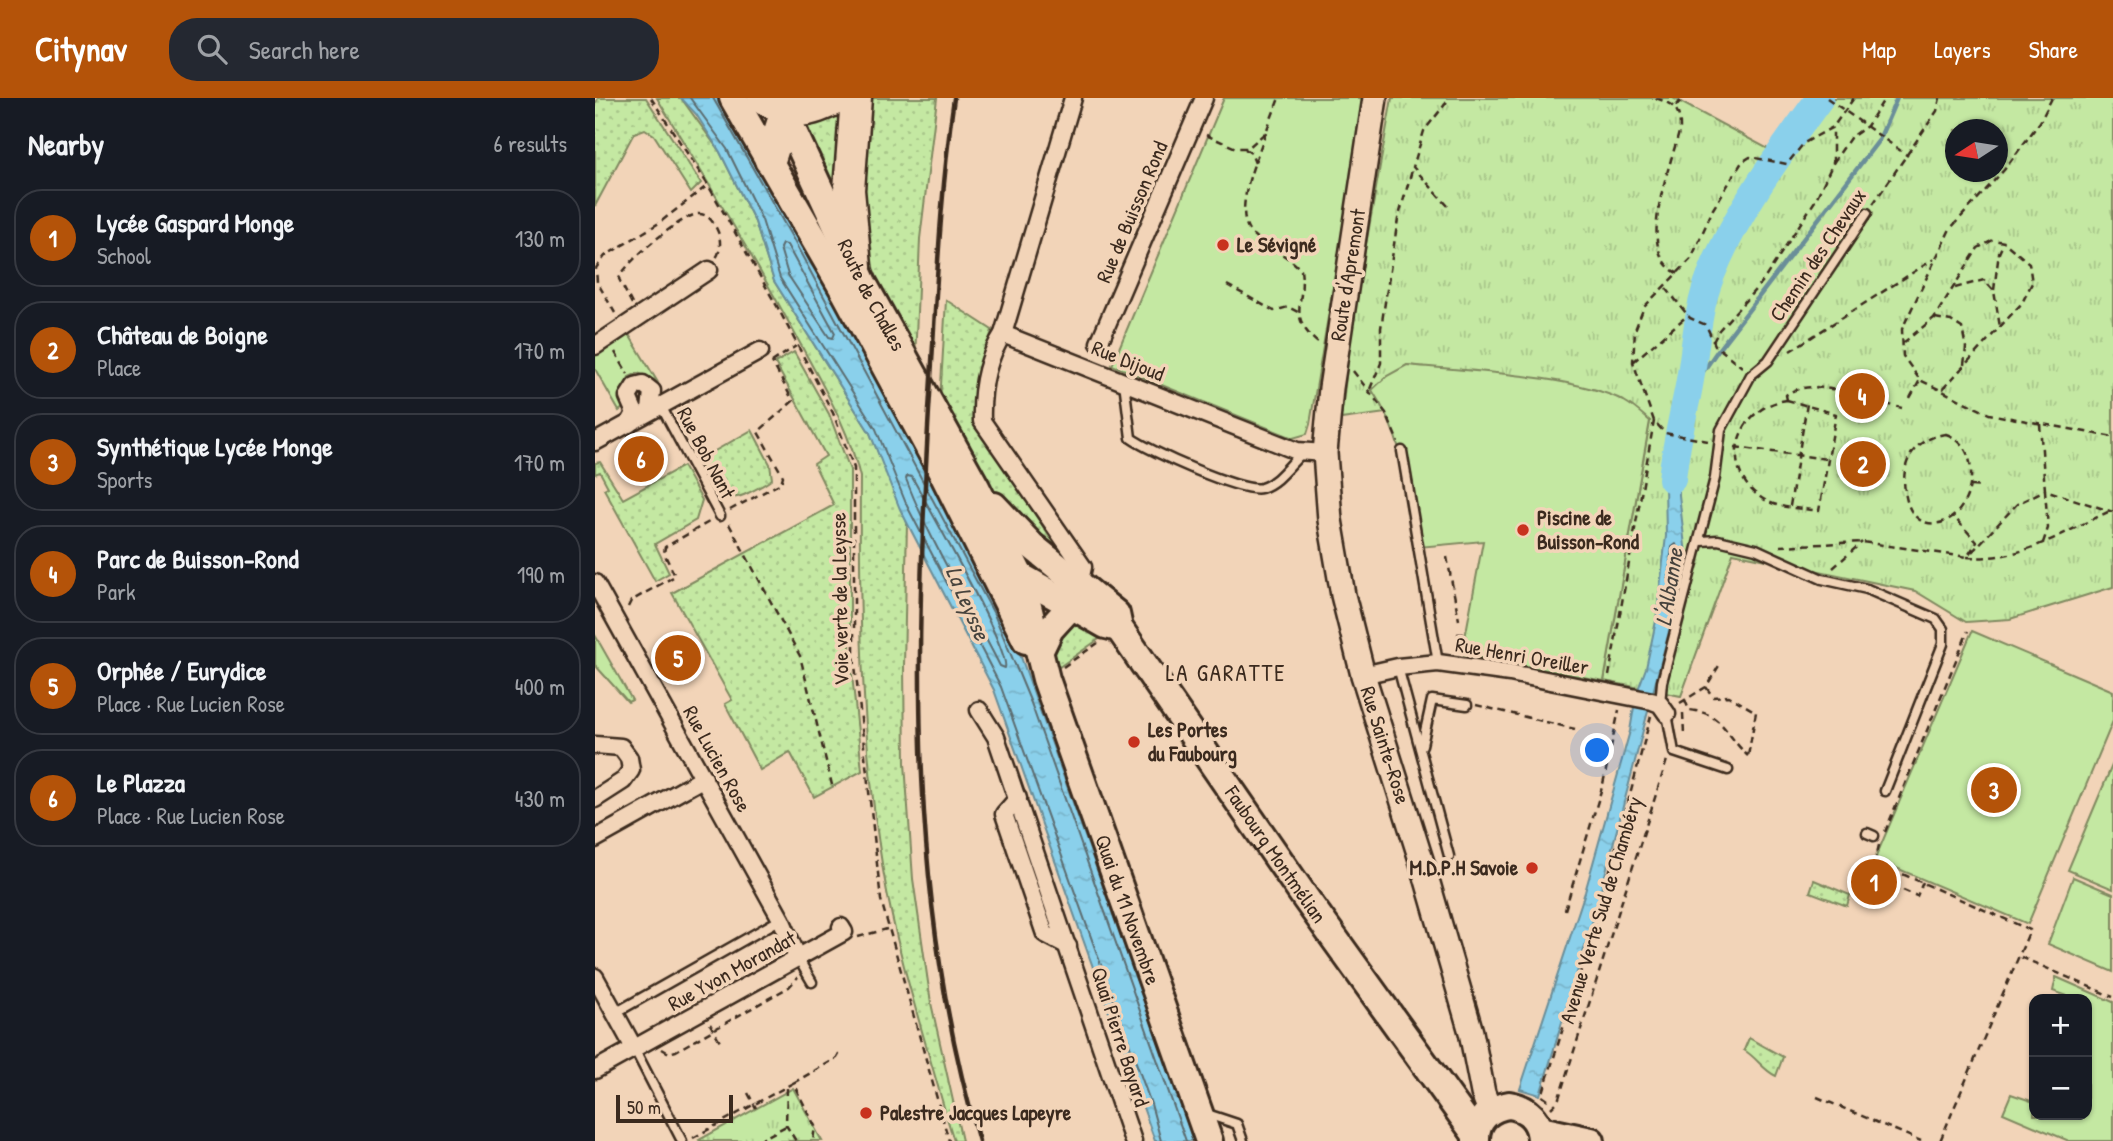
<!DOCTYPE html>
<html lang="en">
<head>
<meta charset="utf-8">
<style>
	body { margin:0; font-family:"Patrick Hand",sans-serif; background:#242831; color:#f1f3f6 }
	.controls { position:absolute; right:21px; bottom:21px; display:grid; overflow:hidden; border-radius:14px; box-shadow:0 2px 5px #0004 }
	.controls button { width:63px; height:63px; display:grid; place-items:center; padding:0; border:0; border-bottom:2px solid #363941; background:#171b24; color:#f1f3f6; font:35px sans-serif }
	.compass { position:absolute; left:1350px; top:21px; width:63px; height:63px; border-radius:50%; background:#171b24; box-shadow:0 2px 5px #0004; rotate:258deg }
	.scale { position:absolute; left:21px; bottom:18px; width:117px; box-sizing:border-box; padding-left:7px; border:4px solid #3b2a1e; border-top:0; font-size:19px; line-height:24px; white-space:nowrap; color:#3b2a1e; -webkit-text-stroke:5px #f2d4b8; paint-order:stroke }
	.you { position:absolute; left:1003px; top:653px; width:24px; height:24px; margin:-18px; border:5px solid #fff; border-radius:50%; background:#1a73e8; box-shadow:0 0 0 10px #1a73e833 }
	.badge { display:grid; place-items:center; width:46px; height:46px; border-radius:50%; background:#b45309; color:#fff; font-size:23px; font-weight:700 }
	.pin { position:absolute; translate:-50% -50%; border:4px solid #fff; box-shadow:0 2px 7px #0006 }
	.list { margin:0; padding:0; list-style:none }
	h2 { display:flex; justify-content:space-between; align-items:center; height:91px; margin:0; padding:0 28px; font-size:30px }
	h2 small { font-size:23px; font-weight:400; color:#9ea1a6 }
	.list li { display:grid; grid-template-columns:46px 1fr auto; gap:21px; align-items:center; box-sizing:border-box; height:98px; margin:0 14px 14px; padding:0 14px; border:2px solid #363941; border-radius:28px }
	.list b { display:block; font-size:26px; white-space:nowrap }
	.list p { margin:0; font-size:23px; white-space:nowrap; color:#9ea1a6 }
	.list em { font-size:23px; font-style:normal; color:#9ea1a6 }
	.icon { flex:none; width:38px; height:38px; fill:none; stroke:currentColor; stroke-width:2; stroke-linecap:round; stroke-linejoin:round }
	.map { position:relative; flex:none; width:1518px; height:1043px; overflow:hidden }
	header { display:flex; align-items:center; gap:42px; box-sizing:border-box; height:98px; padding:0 35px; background:#b45309; color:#fff }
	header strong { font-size:33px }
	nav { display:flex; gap:38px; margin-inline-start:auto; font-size:24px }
	.search { width:490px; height:63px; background:#242831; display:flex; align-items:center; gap:18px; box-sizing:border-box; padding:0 24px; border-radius:28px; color:#9ea1a6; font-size:26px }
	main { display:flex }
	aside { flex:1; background:#171b24 }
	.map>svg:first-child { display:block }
</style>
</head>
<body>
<header>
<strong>Citynav</strong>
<div class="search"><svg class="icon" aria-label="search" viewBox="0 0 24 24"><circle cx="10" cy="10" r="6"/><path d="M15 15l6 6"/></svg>Search here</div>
<nav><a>Map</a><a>Layers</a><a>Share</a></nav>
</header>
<main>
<aside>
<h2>Nearby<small>6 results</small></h2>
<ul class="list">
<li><span class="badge">1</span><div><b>Lycée Gaspard Monge</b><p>School</p></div><em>130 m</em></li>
<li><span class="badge">2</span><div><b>Château de Boigne</b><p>Place</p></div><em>170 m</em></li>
<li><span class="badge">3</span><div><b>Synthétique Lycée Monge</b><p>Sports</p></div><em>170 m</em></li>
<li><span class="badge">4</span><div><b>Parc de Buisson-Rond</b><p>Park</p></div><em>190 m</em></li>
<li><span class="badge">5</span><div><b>Orphée / Eurydice</b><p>Place · Rue Lucien Rose</p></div><em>400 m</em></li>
<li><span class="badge">6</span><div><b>Le Plazza</b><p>Place · Rue Lucien Rose</p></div><em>430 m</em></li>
</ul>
</aside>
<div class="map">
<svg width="1518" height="1043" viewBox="0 0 1518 1043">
	<defs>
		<pattern id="grass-dots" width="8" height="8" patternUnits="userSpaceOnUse" patternTransform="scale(1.75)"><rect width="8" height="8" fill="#c4e8a2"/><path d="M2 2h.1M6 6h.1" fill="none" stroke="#a9c78b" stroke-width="1.8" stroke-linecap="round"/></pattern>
		<pattern id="park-tufts" width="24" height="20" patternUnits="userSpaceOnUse" patternTransform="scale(1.75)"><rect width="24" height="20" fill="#c4e8a2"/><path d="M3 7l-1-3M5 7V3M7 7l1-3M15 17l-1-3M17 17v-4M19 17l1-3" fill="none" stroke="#a9c78b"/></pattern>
		<pattern id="water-ripples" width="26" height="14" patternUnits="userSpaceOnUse" patternTransform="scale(1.75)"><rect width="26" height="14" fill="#8ad0eb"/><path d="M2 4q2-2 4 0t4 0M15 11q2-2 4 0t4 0" fill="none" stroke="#78b3c9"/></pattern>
	</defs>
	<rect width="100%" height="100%" fill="#f2d4b8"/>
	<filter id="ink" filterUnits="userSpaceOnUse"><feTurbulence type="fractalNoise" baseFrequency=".0143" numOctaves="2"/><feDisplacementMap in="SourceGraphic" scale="14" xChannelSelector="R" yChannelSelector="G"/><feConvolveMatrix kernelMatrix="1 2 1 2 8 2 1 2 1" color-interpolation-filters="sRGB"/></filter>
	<g filter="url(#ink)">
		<!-- grass -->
		<g fill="url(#grass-dots)" stroke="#808960" stroke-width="2">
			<polygon points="3,0 51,0 106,85 96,95 59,37 50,31 39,35 0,108 0,6"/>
			<path d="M62,0h24l39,54 35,70 19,59 96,152 37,89 -3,144 1,97 8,116 18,124 31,138h-8l-7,-23c-23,-82 -50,-164 -64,-248 -22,-131 -24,-260 -23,-393 -11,-48 -35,-87 -58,-130 -45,-85 -96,-167 -145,-249z"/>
			<polygon points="271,0 342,0 325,141 320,263 283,185 266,130"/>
			<polygon points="250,10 240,99 208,25"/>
			<polygon points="351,202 397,232 386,273 383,328 454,438 478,466 416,415 389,382 345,304"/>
			<polygon points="199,254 234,316 255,372 255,557 267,673 219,699 195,654 165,672 130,606 137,602 77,495 239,407 219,366 231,358 180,265"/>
			<path d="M157,332l18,34 2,15c-7,6 -16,10 -24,14 -29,15 -38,-10 -51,-32z"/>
			<polygon points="5,364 28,401 88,368 107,402 101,422 60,446 74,475 60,483 9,391 13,389 5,374 0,376 0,365"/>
			<polygon points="483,522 514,534 457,574 452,545 472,525"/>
			<polygon points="1219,782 1255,797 1252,808 1215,794"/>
			<path d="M1154,940l34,19 -7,19c-12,-5 -20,-19 -32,-26z"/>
		</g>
		<!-- park -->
		<g fill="url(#park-tufts)" stroke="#808960" stroke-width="2" fill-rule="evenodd">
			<path d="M797,0h281l97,52 36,-52h307v489l-103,32 -44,3 -51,-31 -182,-38 -52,143 -77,-15 46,-260 -53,-31 -63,-11 -127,-14 -35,25 14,23 -45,6 12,-101zM1360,32h42v42h-42z"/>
			<polygon points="198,990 227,1043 105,1043 104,1042"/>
		</g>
		<!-- garden -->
		<g fill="#c4e8a2" stroke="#808960" stroke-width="2">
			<polygon points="629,0 770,0 715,326 712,336 698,340 517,267"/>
			<polygon points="33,235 62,283 43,275 34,279 29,290 28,310 24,313 0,271 0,257"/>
			<path d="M812,267c58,6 167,10 217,36 9,5 18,13 26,20l-46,260 -142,-27 21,-113 -64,6c-10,-56 -15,-109 -47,-157l15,-14z"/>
			<polygon points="1377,533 1518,593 1518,623 1433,826 1280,761"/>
			<polygon points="0,537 37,602 33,604 0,567"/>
			<polygon points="1518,665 1518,791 1473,772"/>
			<polygon points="1478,779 1518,796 1518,874 1453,846"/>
			<polygon points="1461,879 1518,904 1518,1043 1474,1043 1408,1015 1416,996 1439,1004 1439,1017 1492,1017 1492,901 1481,901 1458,893"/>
		</g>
		<!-- water -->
		<g fill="url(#water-ripples)" stroke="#6a8e99" stroke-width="2">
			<polygon points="86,0 124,0 204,137 388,476 422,548 599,1043 560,1043 399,592 305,411 275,335 179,183 160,124 125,54 101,16"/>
			<polygon points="1080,345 1084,352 1084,397 1092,465 1000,815 945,997 925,991 990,794 1035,633 1041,597 1051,570 1061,523 1071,438 1070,386 1075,352"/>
		</g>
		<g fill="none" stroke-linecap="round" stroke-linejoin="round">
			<!-- shore -->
			<g stroke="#5b6c70" stroke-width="2">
				<polyline points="95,0 132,51 167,122 185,180 281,331 312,408 406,589 556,1006 566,1043"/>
				<polyline points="118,0 198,141 399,516 436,605 591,1043"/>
				<polygon points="187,146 192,147 240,235 238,240 234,239 193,177 185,150"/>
				<path d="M312,378l5,1c14,26 99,173 93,191l-5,-2c-31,-62 -69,-122 -94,-187z"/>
				<polygon points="1081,446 1085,464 1080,484 1076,486 1073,483 1077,449"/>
			</g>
			<!-- stream -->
			<polyline stroke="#6a8e99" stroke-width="4.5" points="1092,297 1123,252 1284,42 1302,0"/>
			<!-- river -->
			<path stroke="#8ad0eb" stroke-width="28" d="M1077,381c3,-29 9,-55 15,-83 9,-41 8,-82 24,-121 25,-63 69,-122 109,-177"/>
			<!-- lane casing -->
			<g stroke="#3b2a1e" stroke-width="13">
				<g id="lane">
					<path d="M529,284l7,56c18,13 111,55 130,50 17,-5 28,-23 41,-35"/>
					<polyline points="66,308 125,418"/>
					<polyline points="807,353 843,565"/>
					<polyline points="1106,443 1123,442 1161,451 1227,481 1272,491 1341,521 1348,531 1348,546 1290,693"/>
					<polyline points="803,569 854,758"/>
					<polyline points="1065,606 1067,584 1120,380 1126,332 1156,277 1173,263 1272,115"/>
					<polyline points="1072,616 1079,654 1133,672"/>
					<polyline points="827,647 837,602 872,607"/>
					<polyline points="1272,735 1279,738"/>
					<polyline points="203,860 217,884"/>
					<polyline points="20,915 186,821"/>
					<polyline points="39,950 87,1043"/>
					<polyline points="609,1015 642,1026 648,1043"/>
				</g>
			</g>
			<!-- street casing -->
			<g stroke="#3b2a1e" stroke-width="21">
				<g id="street">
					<path d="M478,0l-70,236c-17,26 -22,56 -21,87l101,146 -5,23"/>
					<polyline points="408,236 702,353 730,355"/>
					<polyline points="504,245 609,0"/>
					<polyline points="0,248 114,172"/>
					<polyline points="34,326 40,315 33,299 40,288 48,286 57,293 55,313"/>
					<polyline points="0,344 165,253"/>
					<polyline points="0,485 186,821 203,860"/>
					<polyline points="768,577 803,569 843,565 915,575 1057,603 1065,606 1072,616"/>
					<polyline points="384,612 401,639 538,1043"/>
					<polyline points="0,647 26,649 34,660 36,672 28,683 0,701"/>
					<polyline points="423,700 409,716 450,836 473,848"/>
					<polyline points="0,741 109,680"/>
					<polyline points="0,879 39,950"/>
					<polyline points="0,972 249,834 246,829"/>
				</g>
			</g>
			<!-- secondary casing -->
			<g stroke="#3b2a1e" stroke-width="28">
				<g id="secondary">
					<path id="s1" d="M780,0l-44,290 -6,65 5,67 13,75 20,80 60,191 48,166 12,61 7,18"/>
				</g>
			</g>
			<!-- primary casing -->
			<g stroke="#3b2a1e" stroke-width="32">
				<g id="primary">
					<polyline points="138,0 251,196 348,376 431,542"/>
					<path id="s2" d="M184,3l84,182 113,204 45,91 25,101 163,462"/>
					<path id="s3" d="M399,408l38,40 84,68 3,14 187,271 170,236"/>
					<polyline points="418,474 511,527 524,530"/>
					<polyline points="445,552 455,531 477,507"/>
					<polyline points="945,1032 996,1043"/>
					<path d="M881,1043c-1,-21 13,-33 33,-36 19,3 32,16 32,36"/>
				</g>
			</g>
			<!-- highway casing -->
			<g stroke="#3b2a1e" stroke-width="35">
				<g id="highway">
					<path d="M168,0c30,19 44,15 76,0"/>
					<polyline points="261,0 254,92 261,168"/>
					<polyline points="175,62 195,0"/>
				</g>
			</g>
			<!-- path -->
			<g stroke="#3b2a1e" stroke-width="2.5" stroke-dasharray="7 5" stroke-linecap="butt">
				<polyline points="56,0 113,87 183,210 238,315 259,370 259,558 286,802 354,1043"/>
				<path d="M1061,0c17,7 24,9 24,30 -8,37 -48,125 -1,146"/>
				<polyline points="1232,0 1313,58"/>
				<polyline points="1457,0 1445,24 1409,72 1355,131 1307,231 1308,258 1325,282 1394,316 1518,339"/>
				<polyline points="1081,8 1088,0"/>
				<path d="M671,34c-8,24 -36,82 -13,103 15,13 34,19 48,35 5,34 -15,45 17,73"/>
				<polyline points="611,37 641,50 653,50 671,34 684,0"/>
				<polyline points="650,51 656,55 660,65"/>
				<polyline points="1238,65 1255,40 1272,28 1290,0"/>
				<polyline points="1278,106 1342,13 1345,0"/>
				<polyline points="853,108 818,69 829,33 855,0"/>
				<polyline points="632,187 679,213 693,209 703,214"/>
				<polyline points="1071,190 1095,220 1111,227 1120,247 1147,269"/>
				<polyline points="1360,190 1389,182 1399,193 1405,229"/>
				<polyline points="1399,192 1404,155 1409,144"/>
				<path d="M37,206l-13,-25c5,-16 63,-65 80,-65 10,0 15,9 19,18 3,8 3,19 -2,26"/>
				<polyline points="20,215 2,184 1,170 10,158 64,125 113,87"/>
				<polyline points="1340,220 1356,223 1367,230 1371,250 1369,267"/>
				<polyline points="1118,244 1124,232 1168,183 1220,103 1238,65 1238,30"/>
				<polyline points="1308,245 1339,220 1383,150 1398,142 1409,144 1434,165 1437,185 1427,205 1345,294"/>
				<polyline points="1195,253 1339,161"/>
				<polyline points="20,254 33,276"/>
				<polyline points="177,264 201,248"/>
				<polyline points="1038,264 1093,217"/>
				<polyline points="758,273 791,315 803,344"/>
				<polyline points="775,291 786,265 786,230 803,121 818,69"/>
				<polyline points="1315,300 1325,282"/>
				<path d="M1192,302l49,14 -17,97c-17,-3 -39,-2 -54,-11 -48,-27 -31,-93 22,-100z"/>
				<path d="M1192,302l-1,-5c26,-21 86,7 116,13"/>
				<polyline points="1445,326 1450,392 1518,414"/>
				<path d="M1351,336c46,16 23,102 -22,88 -11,-4 -16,-15 -18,-25 -7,-33 6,-58 40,-63z"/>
				<polyline points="1113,343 1070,335 1059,323 1038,264 1040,232 1049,209 1096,161 1118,111 1147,64 1155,59 1192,66 1209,45 1238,29 1259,0"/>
				<polyline points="1140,349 1232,361"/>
				<polyline points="1376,388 1388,389"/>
				<polyline points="1195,408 1212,306"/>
				<polyline points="135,412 186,385 188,378 163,334 198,303 177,264"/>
				<polyline points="134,426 205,558 238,691"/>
				<polyline points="1185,448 1267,444 1372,459 1382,444 1358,418"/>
				<polyline points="1377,454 1422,406 1450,392 1453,430 1447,448"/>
				<polyline points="852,459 864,522"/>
				<path d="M1372,459c55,4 93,-23 141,-45"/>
				<polyline points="1238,470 1267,444"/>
				<polyline points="33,509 36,503 80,478 69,455 70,449 114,424"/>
				<polyline points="862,536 868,536 862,538"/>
				<polyline points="468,569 503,545"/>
				<polyline points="1014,578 1059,323"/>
				<polyline points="1111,589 1118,599 1134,598 1161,614 1153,658"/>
				<path d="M1090,602l4,10c34,3 35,23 59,46"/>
				<polyline points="1085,605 1111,589 1125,566"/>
				<polyline points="881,607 980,631"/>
				<polyline points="1088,615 1089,636"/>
				<polyline points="1290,734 1373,533"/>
				<polyline points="1284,747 1280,764 1435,832 1345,1043"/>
				<polyline points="1308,792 1322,798 1328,784"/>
				<polyline points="970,812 1008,686 1024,612"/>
				<polyline points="263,839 292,831"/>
				<polyline points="1426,859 1518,899"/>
				<polyline points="115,926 125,943"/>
				<polyline points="67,951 74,955 81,953 194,889 203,879"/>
				<polyline points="198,985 242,960 246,953"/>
				<polyline points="192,990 191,1027 201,1043"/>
				<polyline points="153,995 161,1010"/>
				<polyline points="1222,999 1326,1043"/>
				<polyline points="953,1002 947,998 1003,817 1056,618"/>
				<polyline points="956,1010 963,1003 1072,662"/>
				<polyline points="98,1040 198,985 220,1028 218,1043"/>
				<polyline points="163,1043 191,1028"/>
			</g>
			<!-- lane -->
			<use href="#lane" stroke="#f2d4b8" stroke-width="8"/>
			<!-- street -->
			<use href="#street" stroke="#f2d4b8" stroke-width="16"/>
			<!-- secondary -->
			<use href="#secondary" stroke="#f2d4b8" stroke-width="23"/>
			<!-- primary -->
			<use href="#primary" stroke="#f2d4b8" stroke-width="26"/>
			<!-- highway -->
			<use href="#highway" stroke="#f2d4b8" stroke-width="30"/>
			<!-- rail -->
			<path stroke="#3b2a1e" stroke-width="4.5" d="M359,0c-15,103 -18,208 -25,312 -14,245 -21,492 50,731"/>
		</g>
	</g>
	<!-- markers -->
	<g fill="#c8321e" stroke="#f2d4b8" stroke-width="2.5">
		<circle cx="628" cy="147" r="7"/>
		<circle cx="928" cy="432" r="7"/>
		<circle cx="539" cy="644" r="7"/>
		<circle cx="937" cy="770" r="7"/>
		<circle cx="271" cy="1015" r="7"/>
	</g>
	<g text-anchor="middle" stroke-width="7" stroke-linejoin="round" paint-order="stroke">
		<!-- street labels -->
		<g font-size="21" fill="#3b2a1e" stroke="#f2d4b8">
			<text transform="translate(537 114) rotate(-67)" y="7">Rue de Buisson Rond</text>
			<text transform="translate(1223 157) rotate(-56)" y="7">Chemin des Chevaux</text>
			<text transform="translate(753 177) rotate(-81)" y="7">Route d'Apremont</text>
			<text dy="7" stroke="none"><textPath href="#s2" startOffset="215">Route de Challes</textPath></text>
			<text transform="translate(533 263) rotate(22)" y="7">Rue Dijoud</text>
			<text transform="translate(111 355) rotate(62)" y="7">Rue Bob Nant</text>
			<text transform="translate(245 501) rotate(-91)" y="7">Voie verte de la Leysse</text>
			<text transform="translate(927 558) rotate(10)" y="7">Rue Henri Oreiller</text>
			<text dy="7" stroke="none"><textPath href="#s1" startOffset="658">Rue Sainte-Rose</textPath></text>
			<text transform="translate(122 661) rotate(61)" y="7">Rue Lucien Rose</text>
			<text dy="7" stroke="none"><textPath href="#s3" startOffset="453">Faubourg Montmélian</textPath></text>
			<text dy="7" stroke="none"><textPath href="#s2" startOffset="884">Quai du 11 Novembre</textPath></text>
			<text transform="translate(1006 812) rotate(-73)" y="7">Avenue Verte Sud de Chambéry</text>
			<text transform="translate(137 873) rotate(-29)" y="7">Rue Yvon Morandat</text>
			<text transform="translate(525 939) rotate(72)" y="7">Quai Pierre Bayard</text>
		</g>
		<!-- poi labels -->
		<g font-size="21" font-weight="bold" fill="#3b2a1e" stroke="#f2d4b8" text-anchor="start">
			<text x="642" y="154">Le Sévigné</text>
			<text x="942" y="427">Piscine de<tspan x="942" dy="24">Buisson-Rond</tspan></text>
			<text x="553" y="639">Les Portes<tspan x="553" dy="24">du Faubourg</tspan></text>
			<text x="923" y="777" text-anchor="end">M.D.P.H Savoie</text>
			<text x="285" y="1022">Palestre Jacques Lapeyre</text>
		</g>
		<!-- water labels -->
		<g font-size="23" font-style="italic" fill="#47433d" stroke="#f2d4b8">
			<text transform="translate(1074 489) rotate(-81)" y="8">L'Albanne</text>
			<text transform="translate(373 505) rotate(67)" y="8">La Leysse</text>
		</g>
		<!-- neighbourhood labels -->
		<g font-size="23" letter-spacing="2" fill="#3b2a1e" stroke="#f2d4b8">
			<text x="631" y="583">LA GARATTE</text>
		</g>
	</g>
</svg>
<div class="controls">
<button>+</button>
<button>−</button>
</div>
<svg class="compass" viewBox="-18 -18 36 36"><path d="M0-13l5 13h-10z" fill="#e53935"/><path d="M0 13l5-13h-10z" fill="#9ea1a6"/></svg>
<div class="scale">50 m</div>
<div class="you"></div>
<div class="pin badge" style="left:1279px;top:784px">1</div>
<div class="pin badge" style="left:1268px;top:366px">2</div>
<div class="pin badge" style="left:1399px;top:692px">3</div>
<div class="pin badge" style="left:1267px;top:298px">4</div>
<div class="pin badge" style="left:83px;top:560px">5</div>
<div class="pin badge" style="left:46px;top:361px">6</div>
</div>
</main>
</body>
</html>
